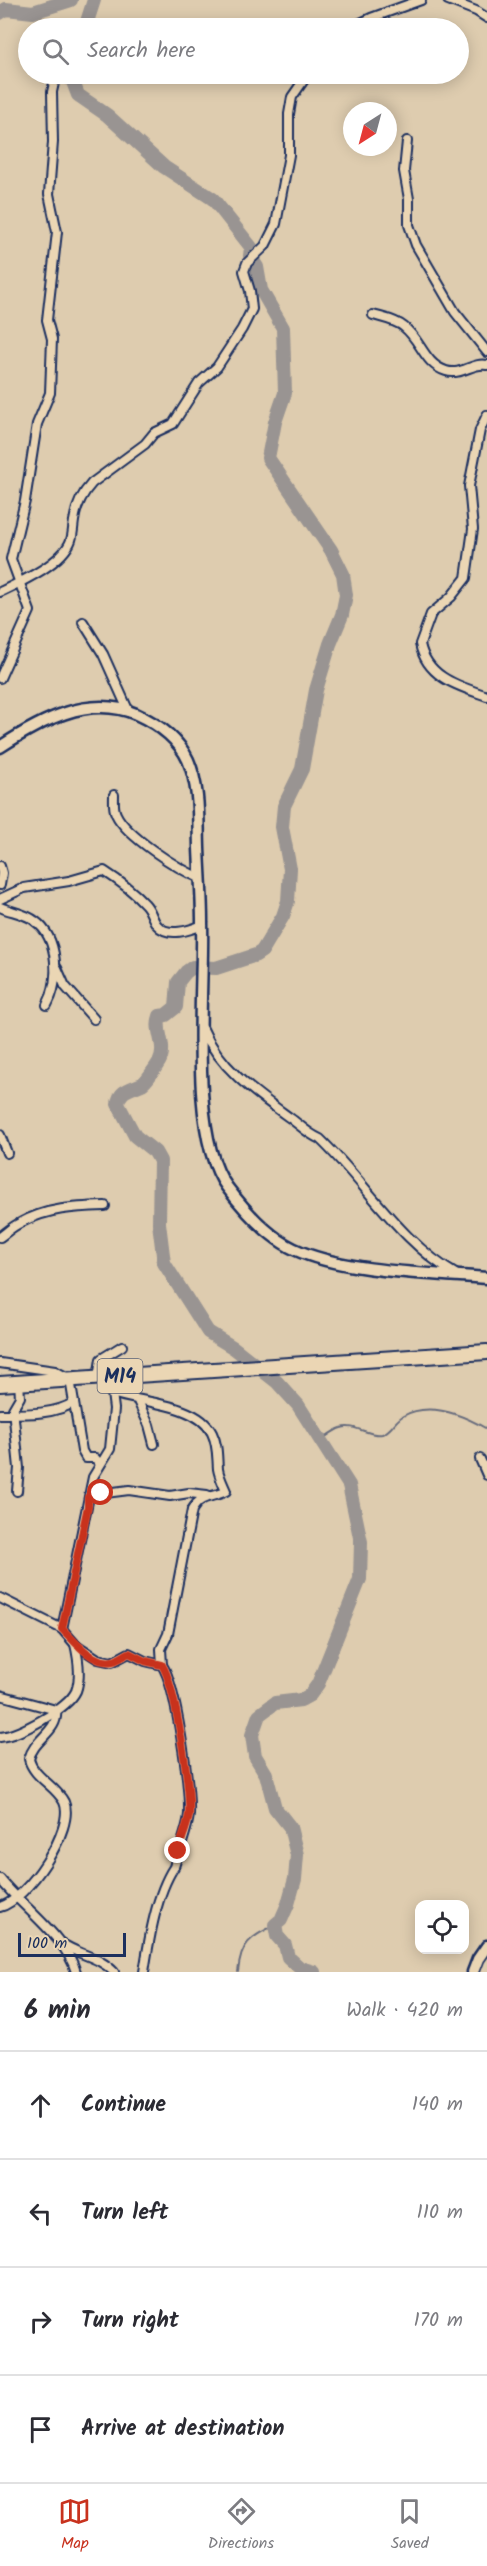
<!DOCTYPE html>
<html lang="en">
<head>
<meta charset="utf-8">
<style>
	body { margin:0; font-family:Kalam,sans-serif; background:#f7f7f7; color:#2b2b33 }
	.controls { position:absolute; right:18px; bottom:18px; display:grid; overflow:hidden; border-radius:12px; box-shadow:0 3px 15px #0003 }
	.controls button { width:54px; height:54px; display:grid; place-items:center; padding:0; border:0; border-bottom:2px solid #e1e1e2; background:#fff; color:#2b2b33; font:30px sans-serif }
	.compass { position:absolute; left:343px; top:102px; width:54px; height:54px; border-radius:50%; background:#fff; box-shadow:0 3px 15px #0003; rotate:216deg }
	.scale { position:absolute; left:18px; bottom:15px; width:108px; box-sizing:border-box; padding-left:6px; border:3px solid #1b2f5e; border-top:0; font-size:16px; line-height:21px; white-space:nowrap; color:#1b2f5e; -webkit-text-stroke:4px #ebd6b4; paint-order:stroke }
	.stop { position:absolute; width:18px; height:18px; margin:-14px; border:4px solid #c8321e; border-radius:50%; background:#fff }
	.stop.end { background:#c8321e; border-color:#fff; box-shadow:0 2px 6px #0008 }
	.list { margin:0; padding:0; list-style:none }
	h2 { display:flex; justify-content:space-between; align-items:center; height:78px; margin:0; padding:0 24px; font-size:26px }
	h2 small { font-size:20px; font-weight:400; color:#7c7c81 }
	.list li { display:grid; grid-template-columns:39px 1fr auto; gap:18px; align-items:center; box-sizing:border-box; height:108px; padding:0 24px; border-top:2px solid #e1e1e2 }
	.list b { display:block; font-size:22px; white-space:nowrap }
	.list em { font-size:20px; font-style:normal; color:#7c7c81 }
	.icon { flex:none; width:33px; height:33px; fill:none; stroke:currentColor; stroke-width:2; stroke-linecap:round; stroke-linejoin:round }
	.map { position:relative; flex:none; width:487px; height:1972px; overflow:hidden }
	.search { position:absolute; background:#fff; box-shadow:0 3px 15px #0003; left:18px; right:18px; top:18px; height:66px; display:flex; align-items:center; gap:15px; box-sizing:border-box; padding:0 21px; border-radius:33px; color:#7c7c81; font-size:22px }
	.sheet { height:510px; background:#fff }
	nav { display:flex; justify-content:space-around; align-items:center; box-sizing:border-box; height:84px; border-top:2px solid #e1e1e2; background:#fff; font-size:16px; color:#7c7c81 }
	nav a { display:grid; justify-items:center; gap:3px }
	nav .on { color:#c8321e }
	.map>svg:first-child { display:block }
</style>
</head>
<body>
<div class="map">
<svg width="487" height="1972" viewBox="0 0 487 1972">
	<rect width="100%" height="100%" fill="#deccaf"/>
	<filter id="ink" filterUnits="userSpaceOnUse"><feTurbulence type="fractalNoise" baseFrequency=".0167" numOctaves="2"/><feDisplacementMap in="SourceGraphic" scale="12" xChannelSelector="R" yChannelSelector="G"/><feConvolveMatrix kernelMatrix="1 2 1 2 8 2 1 2 1" color-interpolation-filters="sRGB"/></filter>
	<g filter="url(#ink)">
		<g fill="none" stroke-linecap="round" stroke-linejoin="round">
			<!-- stream -->
			<g stroke="#676c7d" stroke-width="2">
				<path d="M321,1440c6,-4 13,-10 20,-12 14,-5 28,9 41,6 10,-3 12,-13 21,-18 27,-15 60,-1 84,13"/>
				<path d="M238,1972c3,-30 12,-34 37,-47"/>
			</g>
			<!-- river -->
			<g stroke="#999492" stroke-width="14">
				<polyline points="0,13 6,9 33,12 71,0"/>
				<polyline points="85,28 94,0"/>
				<path d="M70,74l8,21 29,20 57,52 49,32 38,48 -1,9 7,11 4,23 22,38 2,65 -10,29 -7,36 63,92 12,24 3,21 -4,20 -12,29 -14,46 -14,79 -18,37 -2,21 8,42 -2,32 -5,15 -21,35 -6,4 -40,13 -23,-1 -7,5 -8,10 -2,25 -10,8 -6,1c-6,16 8,29 -1,46 -3,5 -13,20 -17,22 -11,5 -23,6 -24,20l17,32 20,16 5,9 -1,62 5,40 44,69 26,16 43,34 21,23 51,80 12,57 -1,37 -42,105 -8,11 -9,5 -26,3 -16,12 -7,20 3,21 11,18 9,34 15,19 7,28 -2,24 -7,25 -7,16 -6,5 2,11 8,9 3,12 12,11 14,4"/>
			</g>
			<!-- street casing -->
			<g stroke="#1b2f5e" stroke-width="12">
				<g id="street">
					<polyline points="448,0 476,11 487,18"/>
					<polyline points="350,28 371,18 421,0"/>
					<polyline points="407,141 404,171 409,199 409,225 416,245 455,312 487,352"/>
					<path d="M373,315c10,3 23,5 31,12 17,13 20,37 42,44 16,5 26,-9 41,-6"/>
					<path d="M487,415l-7,15 -11,56 4,43 -7,49 -15,19 -20,17 -11,30c7,34 39,42 67,52"/>
					<path d="M0,592c21,-10 63,-29 71,-52 2,-6 2,-13 3,-19 2,-15 8,-27 18,-38l53,-39 9,-11 19,-9 26,-41 18,-16 25,-38 10,-20 -2,-18 -6,-20 3,-8 18,-17 11,-22 13,-69v-41l3,-17 16,-23"/>
					<polyline points="83,622 103,654 129,712"/>
					<polyline points="0,678 30,611 11,559 25,501 37,424 50,393 52,339 47,320 57,232 49,194 53,142 52,92 56,74"/>
					<path d="M114,795c0,6 -1,13 2,19 10,22 62,55 84,64"/>
					<polyline points="0,866 2,873 0,885"/>
					<path d="M0,899l24,-11 45,-7 35,-10c14,9 30,21 41,33 6,6 7,15 12,21 11,13 33,5 46,0"/>
					<path d="M0,907c11,5 25,6 35,14 24,17 25,60 12,84"/>
					<polyline points="57,968 65,986 94,1019"/>
					<path d="M203,1029c16,39 54,65 87,89 10,7 18,16 30,21 47,45 80,103 137,136"/>
					<polyline points="0,1135 7,1153"/>
					<path d="M0,1237c7,-5 13,-11 20,-14 27,-15 55,-16 85,-17"/>
					<polyline points="0,1363 55,1371 70,1379 82,1451 86,1458 95,1458 100,1464"/>
					<polyline points="98,1378 101,1359 122,1346"/>
					<path d="M112,1393c28,10 85,10 100,40 6,12 5,24 6,36 1,7 5,15 8,22 -13,7 -25,3 -34,19l-24,124 -7,15 1,16"/>
					<polyline points="138,1401 149,1425 154,1444"/>
					<path d="M0,1414c22,0 56,1 74,-12"/>
					<polyline points="480,1459 487,1475"/>
					<polyline points="17,1491 19,1468 13,1409 20,1397 19,1383"/>
					<polyline points="90,1495 129,1490 170,1496 189,1493 207,1495"/>
					<path d="M0,1598l62,31 13,15 23,15 14,3 17,-9 16,8 17,4c14,20 28,122 27,149 -1,15 -11,39 -15,53 -18,27 -25,73 -30,105"/>
					<polyline points="62,1629 93,1477 110,1449 114,1409 112,1393 105,1377"/>
					<polyline points="0,1695 56,1710"/>
					<path d="M0,1737c19,-2 68,-28 76,-46 5,-13 2,-34 -1,-47"/>
					<path d="M0,1879c22,28 66,58 76,93"/>
					<path d="M0,1907c27,-7 76,-79 64,-105 -8,-16 -31,-25 -35,-43 5,-21 30,-27 27,-49"/>
					<path d="M61,1943c17,12 38,13 53,29"/>
				</g>
			</g>
			<!-- secondary casing -->
			<g stroke="#1b2f5e" stroke-width="15">
				<g id="secondary">
					<path d="M0,747c40,-26 88,-53 136,-33 22,10 42,24 52,46 12,28 10,58 11,88 1,25 3,50 3,75 2,67 -14,212 25,264 18,24 45,54 74,65 52,21 129,21 186,26"/>
					<polyline points="473,1972 478,1959 487,1946"/>
				</g>
			</g>
			<!-- highway casing -->
			<g stroke="#1b2f5e" stroke-width="18">
				<polyline id="highway" points="0,1384 487,1352"/>
			</g>
			<!-- street -->
			<use href="#street" stroke="#ebd6b4" stroke-width="8"/>
			<!-- secondary -->
			<use href="#secondary" stroke="#ebd6b4" stroke-width="10"/>
			<!-- highway -->
			<use href="#highway" stroke="#ebd6b4" stroke-width="14"/>
		</g>
	</g>
	<g fill="none" stroke-linecap="round" stroke-linejoin="round" filter="url(#ink)">
		<!-- route -->
		<path stroke="#c8321e" stroke-width="8" d="M101,1493h-9l-4,4v9l-26,123c13,12 30,36 51,32 6,-1 11,-6 16,-8l16,8 17,4c13,19 29,126 27,150 -2,12 -8,25 -11,36"/>
	</g>
	<g text-anchor="middle" stroke-width="4.5" stroke-linejoin="round" paint-order="stroke">
		<!-- shield labels -->
		<rect fill="#ebd6b4" stroke="#596178" stroke-width="1.5" x="97.5" y="1359" width="45" height="34" rx="4.5"/>
		<g font-size="20" font-weight="bold" fill="#1b2f5e">
			<text x="120" y="1383">M14</text>
		</g>
	</g>
</svg>
<div class="controls">
<button><svg class="icon" aria-label="locate" viewBox="0 0 24 24"><circle cx="12" cy="12" r="6"/><path d="M12 2v4M12 18v4M2 12h4M18 12h4"/></svg></button>
</div>
<svg class="compass" viewBox="-18 -18 36 36"><path d="M0-13l5 13h-10z" fill="#e53935"/><path d="M0 13l5-13h-10z" fill="#7c7c81"/></svg>
<div class="scale">100 m</div>
<div class="stop" style="left:101px;top:1493px"></div>
<div class="stop end" style="left:178px;top:1851px"></div>
<div class="search"><svg class="icon" aria-label="search" viewBox="0 0 24 24"><circle cx="10" cy="10" r="6"/><path d="M15 15l6 6"/></svg>Search here</div>
</div>
<section class="sheet">
<h2>6 min<small>Walk · 420 m</small></h2>
<ul class="list">
<li><svg class="icon" aria-label="ahead" viewBox="0 0 24 24"><path d="M12 20V5M6 11l6-6 6 6"/></svg><div><b>Continue</b></div><em>140 m</em></li>
<li><svg class="icon" aria-label="left" viewBox="0 0 24 24"><path d="M17 20v-9H6M10 6l-5 5 5 5"/></svg><div><b>Turn left</b></div><em>110 m</em></li>
<li><svg class="icon" aria-label="right" viewBox="0 0 24 24"><path d="M7 20v-9h11M14 6l5 5-5 5"/></svg><div><b>Turn right</b></div><em>170 m</em></li>
<li><svg class="icon" aria-label="arrive" viewBox="0 0 24 24"><path d="M6 21V4h12l-3 4 3 4H6"/></svg><div><b>Arrive at destination</b></div></li>
</ul>
</section>
<nav>
<a class="on"><svg class="icon" aria-label="map" viewBox="0 0 24 24"><path d="M3 6l6-2 6 2 6-2v14l-6 2-6-2-6 2zM9 4v14M15 6v14"/></svg>Map</a>
<a><svg class="icon" aria-label="directions" viewBox="0 0 24 24"><path d="M12 3l9 9-9 9-9-9zM9 14v-3h6M13 9l2 2-2 2"/></svg>Directions</a>
<a><svg class="icon" aria-label="saved" viewBox="0 0 24 24"><path d="M7 4h10v16l-5-4-5 4z"/></svg>Saved</a>
</nav>
</body>
</html>
